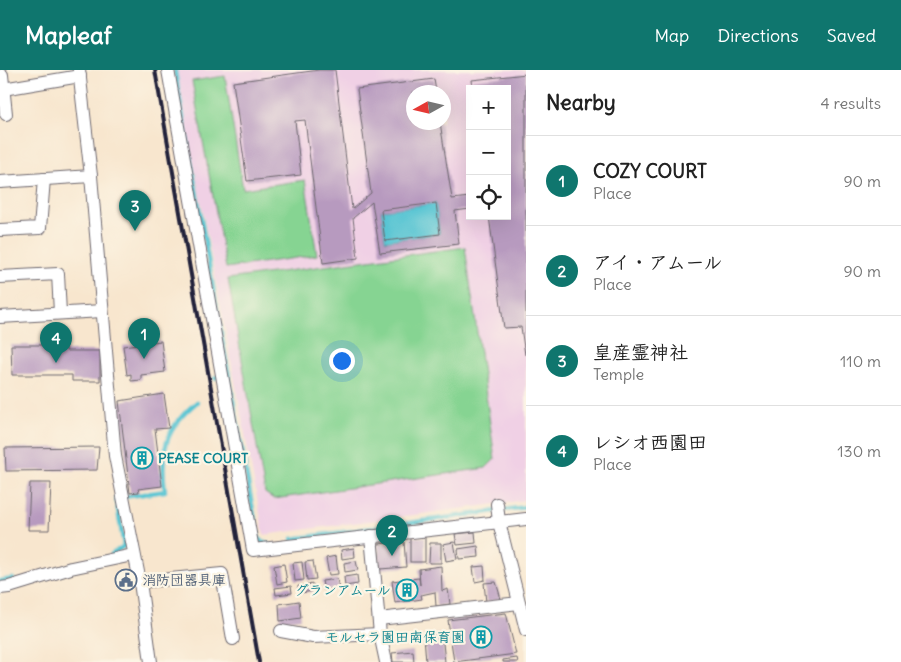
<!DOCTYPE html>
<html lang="en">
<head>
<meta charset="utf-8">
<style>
	body { margin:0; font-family:Delius,"Klee One",sans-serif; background:#f6f6f6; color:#222 }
	.controls { position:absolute; right:15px; top:15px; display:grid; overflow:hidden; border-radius:0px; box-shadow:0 5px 20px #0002 }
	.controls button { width:45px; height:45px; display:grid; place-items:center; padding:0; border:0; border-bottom:1px solid #e0e0e0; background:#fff; color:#222; font:25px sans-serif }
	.compass { position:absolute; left:406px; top:15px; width:45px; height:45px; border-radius:50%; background:#fff; box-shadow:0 5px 20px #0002; rotate:262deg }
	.you { position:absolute; left:341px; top:290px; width:18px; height:18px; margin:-12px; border:4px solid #fff; border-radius:50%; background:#1a73e8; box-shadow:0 0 0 8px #1a73e833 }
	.badge { display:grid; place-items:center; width:32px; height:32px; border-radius:50%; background:#0f766e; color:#fff; font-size:16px; font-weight:700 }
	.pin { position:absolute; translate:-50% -41px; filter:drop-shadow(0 1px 2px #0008) }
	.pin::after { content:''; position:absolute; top:26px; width:18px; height:15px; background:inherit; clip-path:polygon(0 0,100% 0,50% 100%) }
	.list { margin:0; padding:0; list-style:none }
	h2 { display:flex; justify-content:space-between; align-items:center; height:65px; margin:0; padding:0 20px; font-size:21px }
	h2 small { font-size:16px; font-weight:400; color:#767676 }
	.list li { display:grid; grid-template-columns:32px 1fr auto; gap:15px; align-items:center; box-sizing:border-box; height:90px; padding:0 20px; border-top:1px solid #e0e0e0 }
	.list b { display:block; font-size:19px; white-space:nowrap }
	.list p { margin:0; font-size:16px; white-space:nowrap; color:#767676 }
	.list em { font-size:16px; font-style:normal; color:#767676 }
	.icon { flex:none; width:28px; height:28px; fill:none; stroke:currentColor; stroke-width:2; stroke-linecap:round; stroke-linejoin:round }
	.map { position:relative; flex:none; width:526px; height:592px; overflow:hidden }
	header { display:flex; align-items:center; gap:30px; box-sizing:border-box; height:70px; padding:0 25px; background:#0f766e; color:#fff }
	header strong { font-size:24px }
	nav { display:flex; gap:28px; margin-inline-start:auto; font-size:18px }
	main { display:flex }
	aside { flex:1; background:#fff }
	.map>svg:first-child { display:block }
</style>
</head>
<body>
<header>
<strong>Mapleaf</strong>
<nav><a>Map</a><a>Directions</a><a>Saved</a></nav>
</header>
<main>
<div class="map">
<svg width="526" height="592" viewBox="0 0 526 592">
	<rect width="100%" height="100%" fill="#fcf5e5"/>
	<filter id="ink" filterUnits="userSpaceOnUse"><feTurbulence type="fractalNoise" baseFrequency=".02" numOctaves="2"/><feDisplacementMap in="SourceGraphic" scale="10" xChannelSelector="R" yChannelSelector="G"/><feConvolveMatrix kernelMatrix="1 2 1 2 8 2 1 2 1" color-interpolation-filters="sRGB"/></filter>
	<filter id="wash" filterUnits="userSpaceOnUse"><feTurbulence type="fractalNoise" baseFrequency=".0096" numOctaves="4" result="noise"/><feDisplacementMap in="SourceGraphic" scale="20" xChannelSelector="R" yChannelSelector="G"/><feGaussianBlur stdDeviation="1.12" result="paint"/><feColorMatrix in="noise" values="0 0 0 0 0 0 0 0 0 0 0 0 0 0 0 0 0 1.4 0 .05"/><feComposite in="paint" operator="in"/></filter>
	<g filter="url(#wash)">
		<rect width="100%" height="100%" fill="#f8e6ce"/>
		<!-- built -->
		<path fill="#f0d0e5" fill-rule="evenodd" d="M176,0h350v430l-262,35zM470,19h37v127h-37zM413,22h30v30h-30z"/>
		<!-- green -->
		<g fill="#86d492" stroke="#547b66">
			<polygon points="225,6 243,119 305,110 317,185 226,198 192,11"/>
			<polygon points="465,177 495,389 486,398 274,429 265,423 228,209"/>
		</g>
		<!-- water -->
		<polygon fill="#59c5d3" stroke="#3e7487" points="436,133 440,164 385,171 381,140"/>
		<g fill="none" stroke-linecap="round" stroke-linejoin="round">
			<!-- stream -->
			<g stroke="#59c5d3" stroke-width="4.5">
				<polyline points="176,0 175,2 228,301"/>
				<polyline points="215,308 228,301 258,468 264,473 267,473"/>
				<polyline points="292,469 526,437"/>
				<path d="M112,484l12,-8 -8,-48 49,-7c-5,-40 0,-63 32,-89"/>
				<polyline points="0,511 13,509"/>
			</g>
		</g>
		<g id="blocks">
			<!-- building -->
			<g fill="#b79abf" fill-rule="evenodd">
				<path d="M319,0h16l17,139 19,-16 -14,-104 77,-10 2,13h-23v30h27l12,77 18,-2v12l-15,2 4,33 -79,9 -8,-51 -19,16 5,40 -35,5 -18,-143 -10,1 6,54 -54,6 -14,-99zM436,133l4,31 -55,7 -4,-31z"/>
				<polygon points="526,4 526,285 525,285 521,257 504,258 489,146 507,146 507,19 473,19 472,10"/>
				<polygon points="161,271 165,302 141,305 141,310 131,311 131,304 127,305 123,276"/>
				<polygon points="11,275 66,275 66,281 100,281 100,311 72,311 72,305 12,305"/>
				<polygon points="164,324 169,358 155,359 162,416 138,419 139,422 130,423 119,331"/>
				<polygon points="99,377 97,400 6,401 5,378"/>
				<polygon points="30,413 51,413 49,460 28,460"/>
				<polygon points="475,462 476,473 457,475 455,464"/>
				<rect x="410" y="467" width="15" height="25"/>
				<polygon points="404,472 406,497 380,499 378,474"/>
				<polygon points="454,472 457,489 446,491 443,474"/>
				<polygon points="430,473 441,473 441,493 429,493"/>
				<polygon points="478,476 479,487 459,489 458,479"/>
				<polygon points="354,478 355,487 342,489 341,480"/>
				<polygon points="336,486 338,504 329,505 326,488"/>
				<polygon points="313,491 316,509 307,510 305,492"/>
				<polygon points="356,491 358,500 345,502 344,493"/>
				<polygon points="302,492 304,510 295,511 293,493"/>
				<polygon points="284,494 287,512 277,514 274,496"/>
				<polygon points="441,496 442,521 448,519 450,534 436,536 435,522 421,525 422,529 395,533 392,511 419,508 420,515 419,499"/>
				<polygon points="484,496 485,510 475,512 473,497"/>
				<polygon points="132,505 134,513 120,515 118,507"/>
				<polygon points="357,505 358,514 345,516 344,507"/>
				<polygon points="337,509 339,518 324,520 322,511"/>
				<polygon points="496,512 501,529 486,532 484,513"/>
				<polygon points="313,514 314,521 299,523 298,516"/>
				<polygon points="291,516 292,523 276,525 275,518"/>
				<polygon points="299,531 301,548 280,551 279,534"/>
				<polygon points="506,543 516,584 454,592 448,550"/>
				<polygon points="442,564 445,592 426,592 424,566"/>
				<polygon points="413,581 414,592 393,592 392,583"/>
				<polygon points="517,588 518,592 503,592 503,590"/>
			</g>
		</g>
	</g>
	<g filter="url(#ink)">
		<use href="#blocks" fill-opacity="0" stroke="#6d676e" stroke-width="1"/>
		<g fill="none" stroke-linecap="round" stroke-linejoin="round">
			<!-- minor casing -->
			<g stroke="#6d676e" stroke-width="14">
				<g id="minor">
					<polyline points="79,0 91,106 115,386 140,512 151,592"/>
					<polyline points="168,0 253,480 526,449"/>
					<polyline points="2,5 6,44"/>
					<polyline points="3,19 80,6"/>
					<polyline points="0,112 91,106"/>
					<polyline points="0,160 40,158 44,109"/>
					<polyline points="0,207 58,204 60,243"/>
					<polyline points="0,247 102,241"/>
					<polyline points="497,434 499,452 526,560"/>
					<polyline points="371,466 380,564 386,592"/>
					<polyline points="140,512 222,504 233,569"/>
					<polyline points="0,518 9,517 71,498 133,485"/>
					<polyline points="379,549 519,533"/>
					<polyline points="281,561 313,567 380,564"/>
				</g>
			</g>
			<!-- minor -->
			<use href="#minor" stroke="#fff" stroke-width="12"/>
			<!-- rail -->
			<polyline stroke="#22223b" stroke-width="4" points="155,0 259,592"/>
		</g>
	</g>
	<!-- icons -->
	<defs>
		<g id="building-ring" transform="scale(1.125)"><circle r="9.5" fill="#fcf5e5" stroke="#0f9aa8" stroke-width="1.5"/><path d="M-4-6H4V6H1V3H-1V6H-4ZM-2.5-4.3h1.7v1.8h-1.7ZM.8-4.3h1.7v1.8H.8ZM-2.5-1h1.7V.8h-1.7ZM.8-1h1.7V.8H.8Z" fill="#0f9aa8"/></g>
		<g id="civic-ring" transform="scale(1.125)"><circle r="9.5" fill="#fcf5e5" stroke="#5c6f8a" stroke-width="1.5"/><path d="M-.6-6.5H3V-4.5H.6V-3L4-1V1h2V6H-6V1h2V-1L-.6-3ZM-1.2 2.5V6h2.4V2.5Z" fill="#5c6f8a"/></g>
	</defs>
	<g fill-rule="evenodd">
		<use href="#building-ring" x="142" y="388"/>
		<use href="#civic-ring" x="126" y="510"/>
		<use href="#building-ring" x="407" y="520"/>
		<use href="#building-ring" x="481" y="567"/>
	</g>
	<g text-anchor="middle" stroke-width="4.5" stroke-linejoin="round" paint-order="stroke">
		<!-- culture labels -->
		<g font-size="14" font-weight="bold" fill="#0d838f" stroke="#fcf5e5" text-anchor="end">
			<text x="158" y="393" text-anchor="start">PEASE COURT</text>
			<text x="391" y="525">グランアムール</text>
			<text x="465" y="572">モルセラ園田南保育園</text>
		</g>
		<!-- service labels -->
		<g font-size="14" font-weight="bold" fill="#4e5e75" stroke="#fcf5e5" text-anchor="start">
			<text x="142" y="515">消防団器具庫</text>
		</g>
	</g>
</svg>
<div class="controls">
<button>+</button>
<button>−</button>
<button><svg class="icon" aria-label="locate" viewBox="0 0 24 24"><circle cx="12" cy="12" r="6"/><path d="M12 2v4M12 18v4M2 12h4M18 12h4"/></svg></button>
</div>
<svg class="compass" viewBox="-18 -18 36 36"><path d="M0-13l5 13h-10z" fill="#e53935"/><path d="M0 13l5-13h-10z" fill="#767676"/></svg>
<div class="you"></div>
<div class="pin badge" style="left:144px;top:289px">1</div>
<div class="pin badge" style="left:392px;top:486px">2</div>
<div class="pin badge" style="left:135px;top:161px">3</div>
<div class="pin badge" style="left:56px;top:293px">4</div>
</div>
<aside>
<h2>Nearby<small>4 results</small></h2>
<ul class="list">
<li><span class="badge">1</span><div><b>COZY COURT</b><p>Place</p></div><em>90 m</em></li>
<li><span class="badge">2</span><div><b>アイ・アムール</b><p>Place</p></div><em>90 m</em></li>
<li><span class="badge">3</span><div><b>皇産霊神社</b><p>Temple</p></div><em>110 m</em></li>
<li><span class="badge">4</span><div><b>レシオ西園田</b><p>Place</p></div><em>130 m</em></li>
</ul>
</aside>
</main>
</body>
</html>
